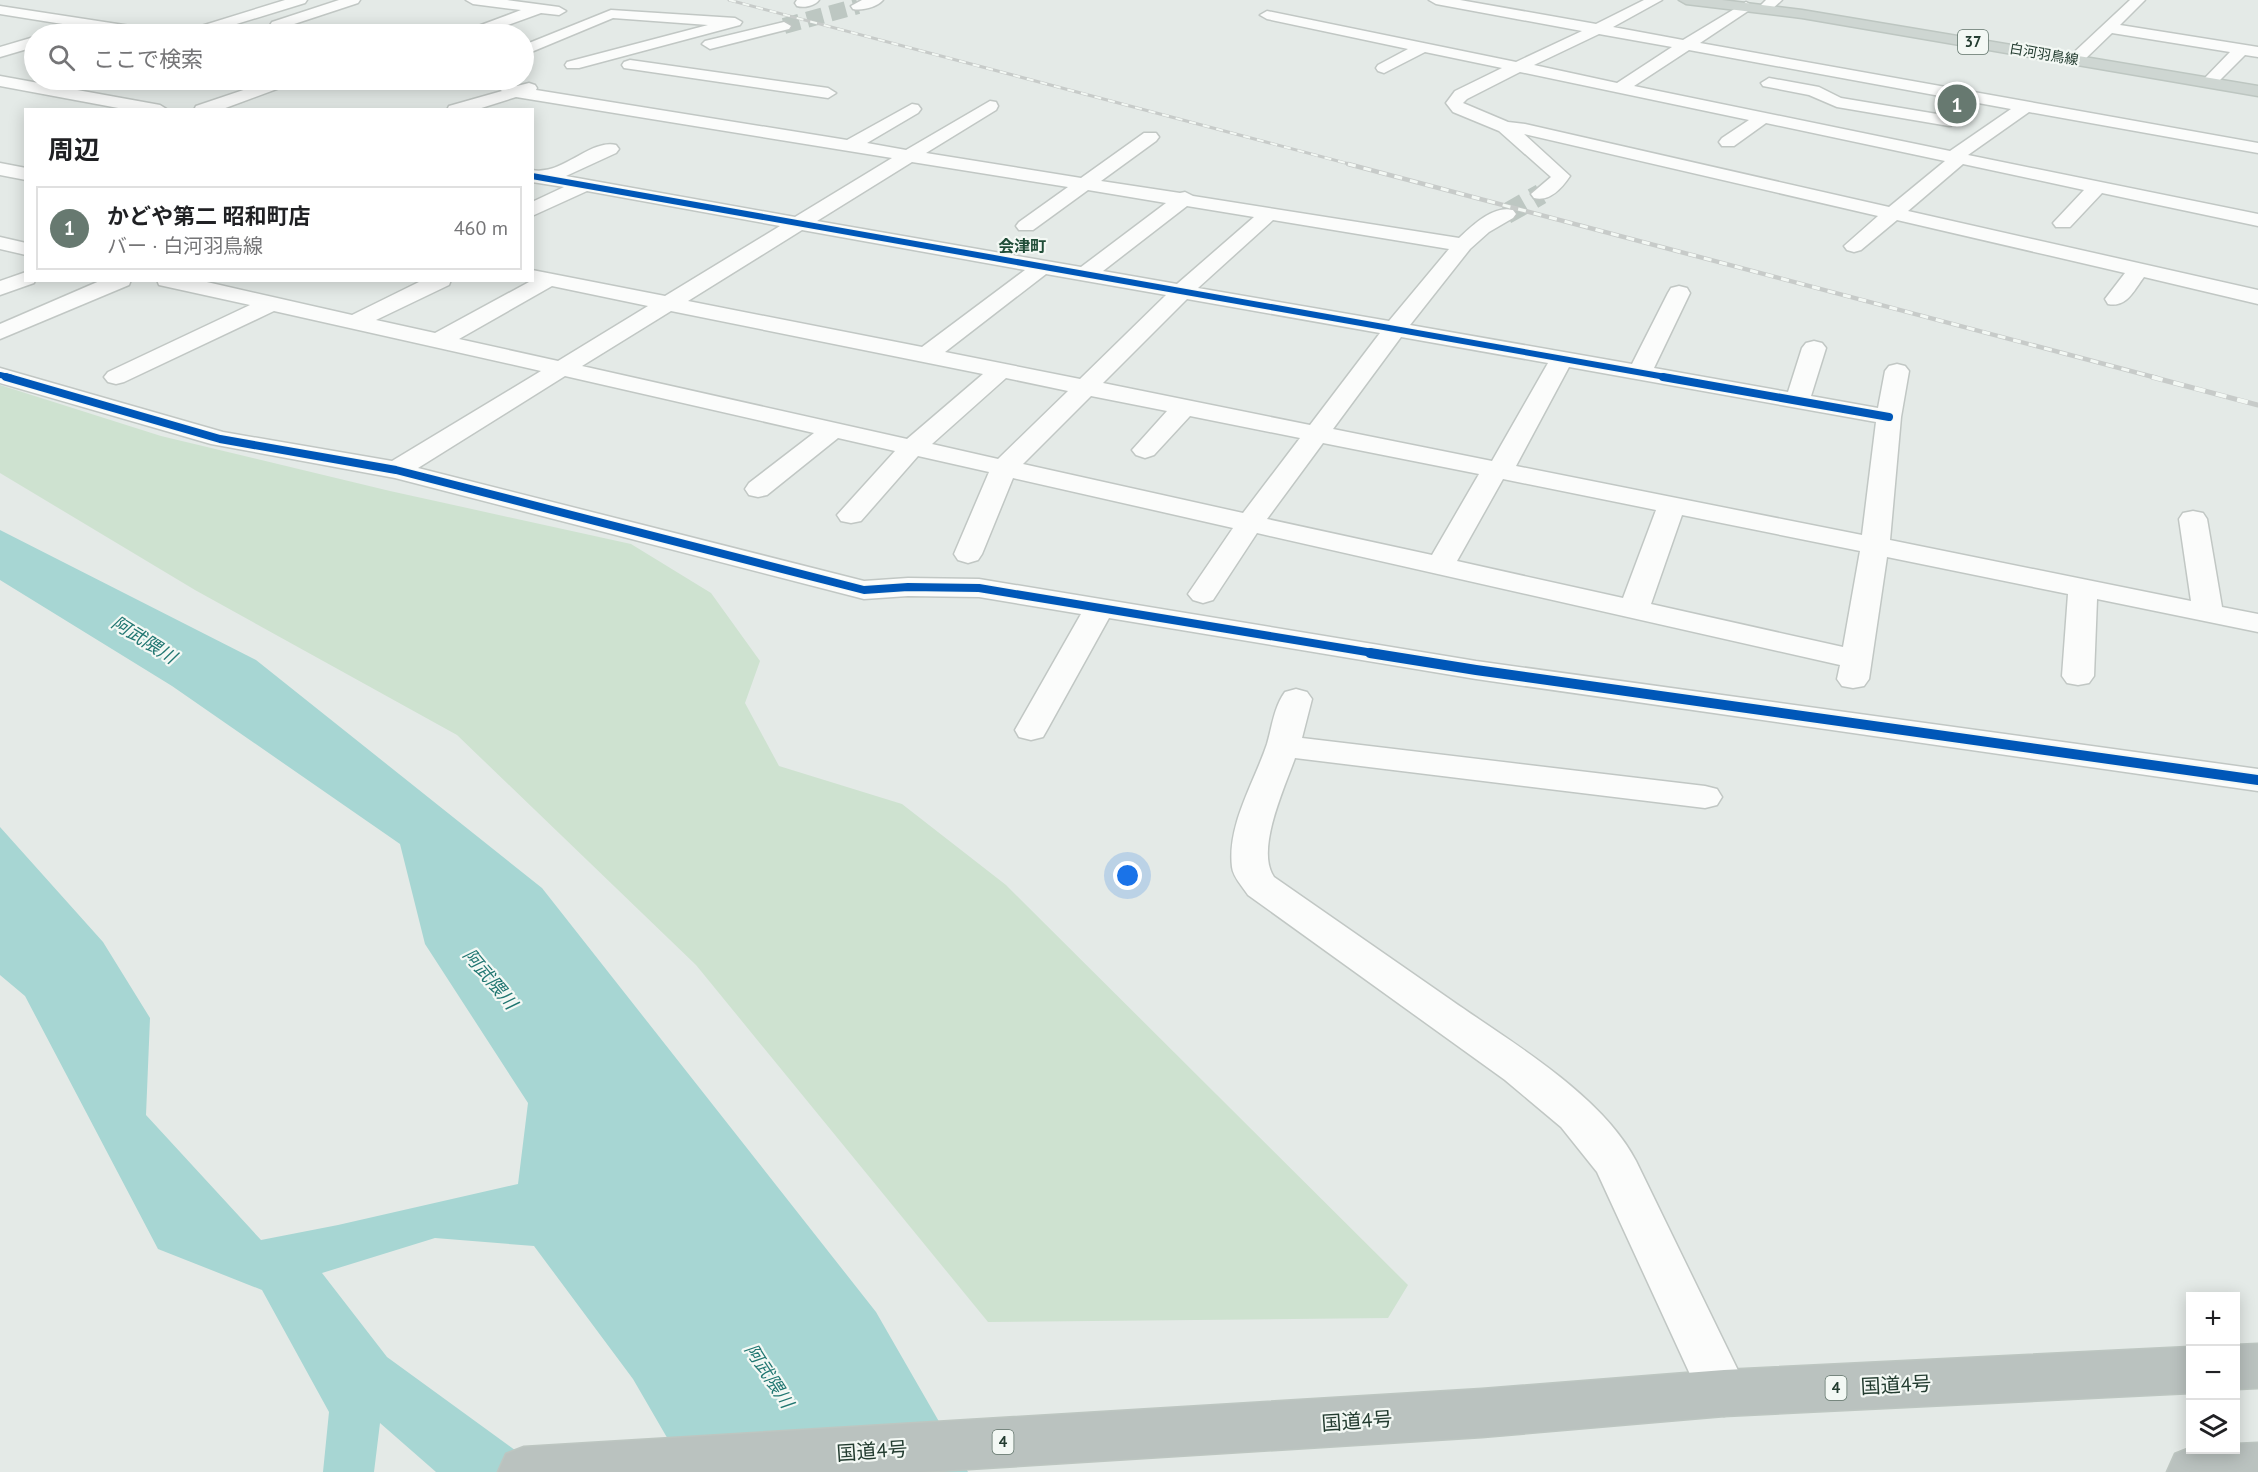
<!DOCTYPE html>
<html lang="ja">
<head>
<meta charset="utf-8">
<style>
	body { margin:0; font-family:"PT Sans","Noto Sans JP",sans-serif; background:#f6f6f6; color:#202124 }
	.controls { position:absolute; right:18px; bottom:18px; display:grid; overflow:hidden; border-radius:0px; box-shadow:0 3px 15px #0003 }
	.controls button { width:54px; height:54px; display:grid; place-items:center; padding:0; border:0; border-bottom:2px solid #e0e0e0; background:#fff; color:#202124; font:30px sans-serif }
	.you { position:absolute; left:1128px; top:876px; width:21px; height:21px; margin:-15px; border:4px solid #fff; border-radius:50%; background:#1a73e8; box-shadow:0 0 0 9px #1a73e833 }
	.badge { display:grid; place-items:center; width:39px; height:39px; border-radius:50%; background:#677970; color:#fff; font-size:20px; font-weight:700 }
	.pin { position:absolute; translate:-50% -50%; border:3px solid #fff; box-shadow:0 2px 6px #0006 }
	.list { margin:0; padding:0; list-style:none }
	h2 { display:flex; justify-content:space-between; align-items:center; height:78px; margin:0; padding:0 24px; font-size:26px }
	h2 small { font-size:20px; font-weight:400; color:#757577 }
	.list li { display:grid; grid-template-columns:39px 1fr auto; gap:18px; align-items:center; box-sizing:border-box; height:84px; margin:0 12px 12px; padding:0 12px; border:2px solid #e0e0e0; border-radius:0px }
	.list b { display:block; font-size:22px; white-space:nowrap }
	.list p { margin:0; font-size:20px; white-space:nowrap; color:#757577 }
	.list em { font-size:20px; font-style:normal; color:#757577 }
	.icon { flex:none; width:33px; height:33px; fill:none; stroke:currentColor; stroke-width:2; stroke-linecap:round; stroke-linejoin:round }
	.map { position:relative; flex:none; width:2258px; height:1472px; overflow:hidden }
	.search { position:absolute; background:#fff; box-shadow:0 3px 15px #0003; left:24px; top:24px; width:510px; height:66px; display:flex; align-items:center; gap:15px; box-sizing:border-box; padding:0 21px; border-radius:33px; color:#757577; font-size:22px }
	.panel { position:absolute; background:#fff; box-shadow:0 3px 15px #0003; left:24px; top:108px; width:510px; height:174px; border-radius:0px }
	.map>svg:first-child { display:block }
</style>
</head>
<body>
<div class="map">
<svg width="2258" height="1472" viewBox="0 0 2258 1472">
	<rect width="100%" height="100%" fill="#e4eae7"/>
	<!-- green -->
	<polygon fill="#cee2d0" points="0,385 161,436 390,491 631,544 711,593 760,661 745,703 779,766 902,804 1006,885 1408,1285 1388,1318 988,1322 696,965 457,735 195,590 0,473"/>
	<!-- water -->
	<polygon fill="#a7d6d3" points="0,530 256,660 542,888 876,1312 968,1472 687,1472 633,1379 534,1246 435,1238 322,1273 387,1357 545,1472 436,1472 380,1423 374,1472 323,1472 329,1412 262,1290 158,1249 25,996 0,975 0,827 103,942 150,1018 146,1115 261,1240 338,1225 518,1184 528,1103 425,944 400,844 172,686 0,580"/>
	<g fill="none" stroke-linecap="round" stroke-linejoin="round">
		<!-- minor-tunnel-far1 -->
		<polyline stroke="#bdc7c2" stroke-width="16" stroke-dasharray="16 8" stroke-linecap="butt" points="784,26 858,6"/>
		<!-- minor-tunnel -->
		<polyline stroke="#bdc7c2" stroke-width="21" stroke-dasharray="21 10" stroke-linecap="butt" points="1506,214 1541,194"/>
		<!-- minor casing -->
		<g stroke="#c1c7c4" stroke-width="3">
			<g id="minor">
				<polygon points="285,0 307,0 305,3 204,34 182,34 185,31"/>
				<polygon points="339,0 360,0 358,3 282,28 272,28 270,25 272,22"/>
				<polygon points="466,0 507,0 559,7 566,11 559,15 541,13 483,34 463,34 465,31 521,10 473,4"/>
				<path d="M797,0h22c-4,6 -15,8 -22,6l-2,-3z"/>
				<path d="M862,0h21c-6,7 -21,11 -30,9l-2,-3z"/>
				<path d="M1429,0h31l136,24 48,-24h18l-49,27 70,13 63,-38 7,4 -2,3 -51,34 558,100v10l-229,-41 -61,43 290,59v12l-156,-33 -32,34h-14l-3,-4 31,-33 -121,-26 -55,47 350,79v14l-114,-27c-10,13 -17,31 -36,27l-3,-5 20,-26 -228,-53 -36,30 -7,2 -7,-2 -3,-4 34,-30 -354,-82 46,42c-8,12 -20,26 -36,22l-3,-4 20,-17 -52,-46 -46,-19 -7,-9 9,-12 47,-23 -77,-16 -41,21 -6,-2 -2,-3 2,-3 30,-16 -141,-30 -7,-4 7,-4 249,51 66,-31 -146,-27zM1599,34l73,13 -55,36 -83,-18zM1689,50l322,59 -61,42 -316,-65zM1520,72l229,48 -27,18 -3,4 3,4h12l32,-23 179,38 -56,46 -364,-83 -17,-2 -45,-19 4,-4z"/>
				<polygon points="1766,0 1782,0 1770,11 1760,11 1758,8"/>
				<polygon points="2130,0 2145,0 2120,25 2258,47 2258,57 2245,55 2215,85 2209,87 2201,82 2230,52 2112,33 2082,62 2070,62 2068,59 2070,56"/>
				<polygon points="0,6 150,29 158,34 125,34 0,14"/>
				<polygon points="611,10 735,18 742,22 740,25 579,68 567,68 565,65 567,62 708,25 613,18 524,55 524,45"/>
				<polygon points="784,22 791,26 789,29 710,49 702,44 705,41"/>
				<polygon points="34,37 34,47 0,57 0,47"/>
				<polygon points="630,60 828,88 836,93 828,98 624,68 622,65 624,62"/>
				<polygon points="0,76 160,105 168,110 129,110 0,86"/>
				<polygon points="1769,78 1819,87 1841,98 1955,117 1958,121 1955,125 1949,126 1837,107 1809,95 1763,86 1761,83"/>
				<polygon points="273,80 295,80 293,83 220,110 194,110 196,106"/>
				<path d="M423,80h43c-7,8 -36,8 -43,0z"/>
				<path d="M489,80h18l10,6 12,-3 6,2 2,3 -1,2 311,50 65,-36 6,1 3,4 -3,4 -51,30 39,7 84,-49 6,1 2,4 -2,4 -70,43 155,25 63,-45h12l3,4 -3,4 -55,40 79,12 5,-1 8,4 266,42c13,-12 34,-33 54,-28l3,4 -3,4 -24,14 -19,17 -60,76 222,39 36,-71 3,-5 8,-2 8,2 3,5 -36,75 134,24 14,-44 4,-5 8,-2 8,2 4,5 -15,48 67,12 7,-37 4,-5 8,-2 8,2 4,5 -8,46 -11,123 301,61 -12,-82 4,-6 10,-2 10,2 4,6 15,88 36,7v18l-161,-33 -3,77 -5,7 -11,2 -11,-2 -5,-7 6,-82 -181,-37 -18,122 -5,7 -11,2 -11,-2 -5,-7 3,-14 -583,-132 -44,67 -10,3 -10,-3 -5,-6 45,-66 -220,-50 -31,76 -4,6 -10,3 -10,-3 -4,-6 35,-82 -71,-16 -57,65 -10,2 -10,-2 -4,-6 58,-64 -57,-13 -71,57 -9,2 -9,-2 -4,-6 4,-6 65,-50 -249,-57 -147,92 446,113 44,-3 71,1 497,82 782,108v22l-782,-112 -367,-61 -62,112 -4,7 -12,3 -12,-3 -4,-7 66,-116 -102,-17 -71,-1 -44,3 -469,-121 -184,-34 -211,-61v-15l223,64 169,29 149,-90 -267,-60 -150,71 -8,2 -8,-2 -4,-5 4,-5 142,-67 -91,-20 -2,-5h41l154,35 71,-35h28l-2,5 -73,35 59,13 94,-51 -5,-2h8v-10l133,26 115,-70 -193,-35 -55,25v-14l32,-15 -32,-5v-12c30,6 58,-31 84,-25l3,4 -3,4 -50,23 229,41 97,-59 -376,-61 -41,13h-28l2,-4 53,-15zM912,162l156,25 -49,35 -3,4 3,4h14l55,-40 78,13 -85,64 -264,-46zM1187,206l67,11 -77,67 -74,-13zM1273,220l176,29 -60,72 -191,-33zM802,230l223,40 -103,77 -234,-46zM1046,274l120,21 -86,84 -135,-27zM552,286l96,20 -90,55 -99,-22zM1187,299l193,34 -70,92 -207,-42zM671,311l312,63 -76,65 -325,-73zM1401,337l147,26 -56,98 -159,-32zM1569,367l307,55 -14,113 -346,-69zM1006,378l62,13 -70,68 -66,-15zM1091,396l76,15 -35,39 4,5 9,3 9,-3 36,-39 110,22 -57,75 -220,-49zM1323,443l156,31 -47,81 -165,-36zM1503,479l153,31 -33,88 -166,-37zM1682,515l178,36 -17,96 -192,-43z"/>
				<polygon points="0,163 26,168 26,180 0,175"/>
				<polygon points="0,237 26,243 26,255 0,249"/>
				<polygon points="26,272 26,280 35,280 34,283 0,295 0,281"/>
				<polygon points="102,280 131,280 129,285 0,339 0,324"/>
				<path d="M1296,689l11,3 5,7 -10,39 403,48 12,3 5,8 -5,8 -12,3 -410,-50c-10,29 -40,92 -21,119 59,41 118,82 177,123 60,42 151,95 185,161l113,232 -7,16 -18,7 -18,-7 -109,-237 -36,-45 -56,-47 -257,-185c-5,-8 -15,-18 -16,-28 -5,-42 22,-84 35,-123 5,-17 7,-37 18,-52z"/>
			</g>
		</g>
		<!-- major casing -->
		<g stroke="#bdc6c1" stroke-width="3">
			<polygon id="major" points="1679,0 1722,0 1802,10 2258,86 2258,96 1802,18 1686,4"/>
		</g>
		<!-- highway casing -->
		<g stroke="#bdc6c1" stroke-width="3">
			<g id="highway">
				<polygon points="2258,1344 2258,1388 2236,1389 2236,1345"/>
				<polygon points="2190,1347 2190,1393 1724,1416 1482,1437 920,1472 498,1472 506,1454 524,1447 1482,1389 1724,1370"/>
				<polygon points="2258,1443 2258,1472 2167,1472 2175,1454 2190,1448 2236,1450 2236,1444"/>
			</g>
		</g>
		<!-- minor -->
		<use href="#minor" fill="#fbfcfb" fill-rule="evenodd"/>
		<!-- major -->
		<use href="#major" fill="#ced6d2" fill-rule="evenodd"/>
		<!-- highway -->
		<use href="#highway" fill="#bac2bf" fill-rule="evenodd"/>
		<!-- rail-far2 casing -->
		<g stroke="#c7cbc9" stroke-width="3">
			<polyline id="rail-far2" points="729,0 1353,165"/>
		</g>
		<!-- rail-far1 casing -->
		<g stroke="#c7cbc9" stroke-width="4.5">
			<polyline id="rail-far1" points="1348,164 2157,378"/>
		</g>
		<!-- rail casing -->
		<g stroke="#c7cbc9" stroke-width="5">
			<polyline id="rail" points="2152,377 2258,405"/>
		</g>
		<!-- rail-far2 -->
		<use href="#rail-far2" stroke="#f3f8f4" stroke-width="2" stroke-dasharray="7" stroke-linecap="butt"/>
		<!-- rail-far1 -->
		<use href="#rail-far1" stroke="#f3f8f4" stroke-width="3" stroke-dasharray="8" stroke-linecap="butt"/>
		<!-- rail -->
		<use href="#rail" stroke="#f3f8f4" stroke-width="4" stroke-dasharray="11" stroke-linecap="butt"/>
		<!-- cycleway-far2 casing -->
		<g stroke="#f3f8f4" stroke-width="8">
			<g id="cycleway-far2">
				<polyline points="532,176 1671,378"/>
				<polyline points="0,375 12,378"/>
			</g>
		</g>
		<!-- cycleway-far1 casing -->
		<g stroke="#f3f8f4" stroke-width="10">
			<g id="cycleway-far1">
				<polyline points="6,377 220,439 396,470 864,590 908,587 979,588 1379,654"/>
				<polyline points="1663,377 1889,417"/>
			</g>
		</g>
		<!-- cycleway casing -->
		<g stroke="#f3f8f4" stroke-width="14">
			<polyline id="cycleway" points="1370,653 1476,670 2258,780"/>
		</g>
		<!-- cycleway-far2 -->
		<use href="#cycleway-far2" stroke="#0057b8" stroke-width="6"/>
		<!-- cycleway-far1 -->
		<use href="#cycleway-far1" stroke="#0057b8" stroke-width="8"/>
		<!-- cycleway -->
		<use href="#cycleway" stroke="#0057b8" stroke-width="10"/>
	</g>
	<g text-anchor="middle" stroke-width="4.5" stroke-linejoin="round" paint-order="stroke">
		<!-- far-street labels -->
		<g font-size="14" fill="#233c30" stroke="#f3f8f4">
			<text transform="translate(2044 54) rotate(10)" y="5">白河羽鳥線</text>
		</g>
		<!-- shield labels -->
		<g fill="#f3f8f4" stroke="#61746b" stroke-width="1.5">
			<rect x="1958" y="30" width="30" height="24" rx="4.5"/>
			<rect x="1825.5" y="1376" width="21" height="24" rx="4.5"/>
			<rect x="992.5" y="1430" width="21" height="24" rx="4.5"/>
		</g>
		<g font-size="15" font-weight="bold" fill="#233c30">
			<text x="1973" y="47">37</text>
			<text x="1836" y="1393">4</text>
			<text x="1003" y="1447">4</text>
		</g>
		<!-- far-quarter labels -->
		<g font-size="16" font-weight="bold" fill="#204d38" stroke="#f3f8f4">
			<text x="1022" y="252">会津町</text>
		</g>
		<!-- water labels -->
		<g font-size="18" font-style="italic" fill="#207671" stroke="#f3f8f4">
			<text transform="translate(144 640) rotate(32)" y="6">阿武隈川</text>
			<text transform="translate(490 979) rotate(50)" y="6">阿武隈川</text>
			<text transform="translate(769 1376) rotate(57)" y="6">阿武隈川</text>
		</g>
		<!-- near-street labels -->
		<g font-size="20" fill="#233c30" stroke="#f3f8f4">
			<text transform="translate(1896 1385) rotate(-3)" y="7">国道4号</text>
			<text transform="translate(1357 1421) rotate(-4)" y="7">国道4号</text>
			<text transform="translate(872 1451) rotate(-4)" y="7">国道4号</text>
		</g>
	</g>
</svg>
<div class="controls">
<button>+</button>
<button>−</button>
<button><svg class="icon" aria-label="layers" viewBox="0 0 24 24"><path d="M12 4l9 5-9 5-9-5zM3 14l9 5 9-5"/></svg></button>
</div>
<div class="you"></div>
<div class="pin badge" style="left:1957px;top:104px">1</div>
<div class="search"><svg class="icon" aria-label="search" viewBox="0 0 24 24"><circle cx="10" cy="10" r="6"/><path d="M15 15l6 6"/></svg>ここで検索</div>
<section class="panel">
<h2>周辺<small></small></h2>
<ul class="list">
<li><span class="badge">1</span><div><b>かどや第二 昭和町店</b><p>バー · 白河羽鳥線</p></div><em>460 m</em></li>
</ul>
</section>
</div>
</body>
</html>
